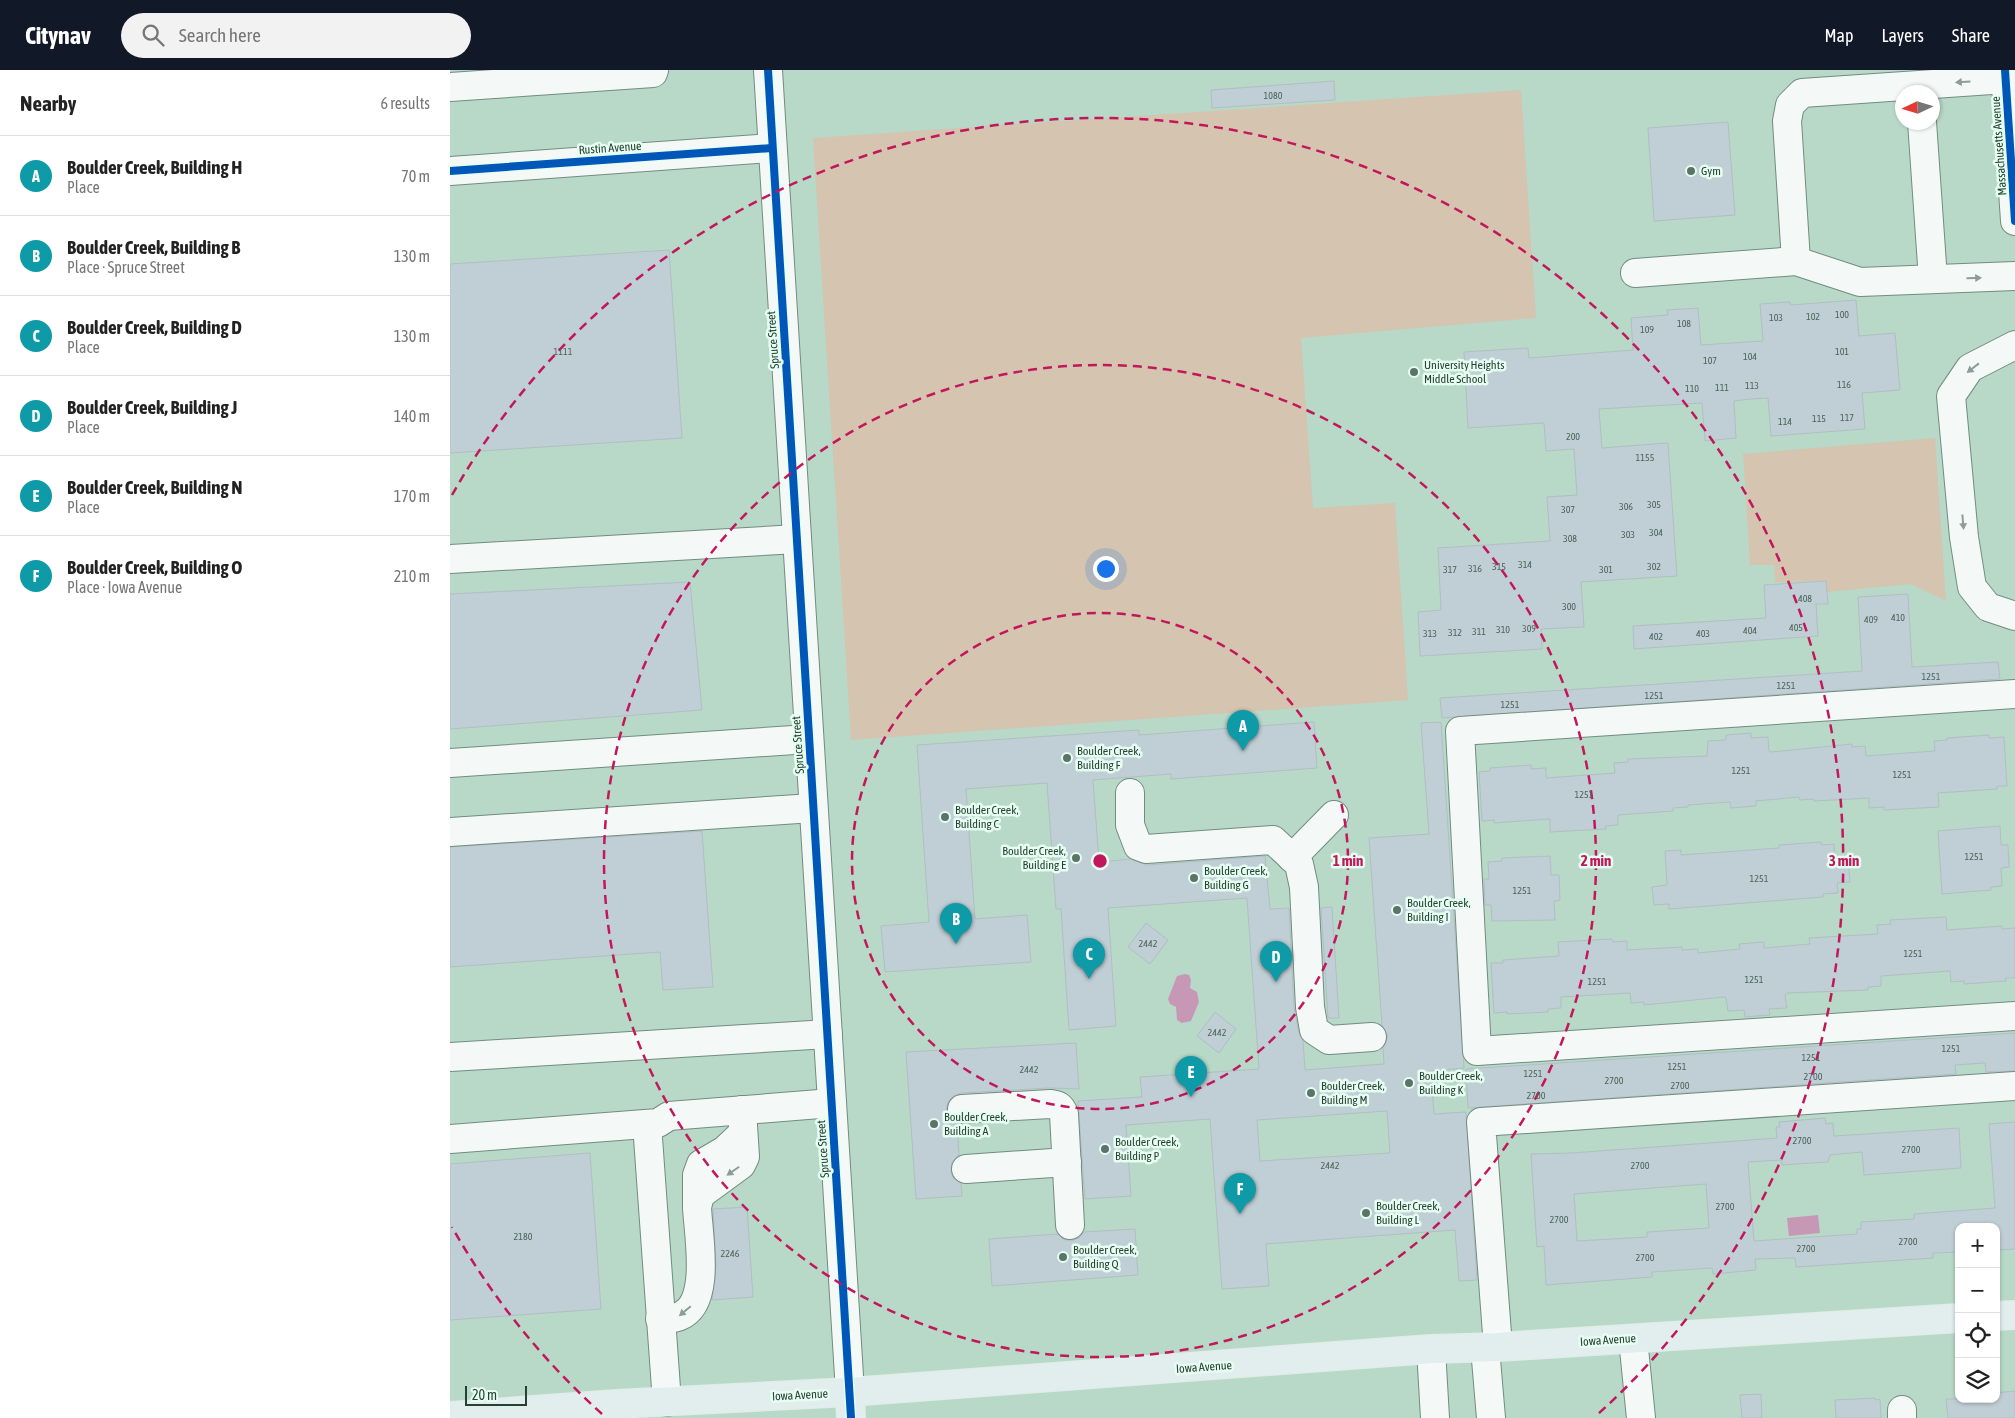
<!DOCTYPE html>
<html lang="en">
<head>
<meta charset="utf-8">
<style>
	body { margin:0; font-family:"Asap Condensed",sans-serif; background:#f2f2f2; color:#222 }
	.controls { position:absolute; right:15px; bottom:15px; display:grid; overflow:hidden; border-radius:10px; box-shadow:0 1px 4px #0004 }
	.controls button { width:45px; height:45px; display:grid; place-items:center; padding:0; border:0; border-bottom:1px solid #e0e0e0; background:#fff; color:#222; font:25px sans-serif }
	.compass { position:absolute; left:1445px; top:15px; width:45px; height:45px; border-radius:50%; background:#fff; box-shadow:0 1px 4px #0004; rotate:266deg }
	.scale { position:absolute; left:15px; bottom:12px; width:62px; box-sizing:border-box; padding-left:5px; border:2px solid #274034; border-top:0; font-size:14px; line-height:18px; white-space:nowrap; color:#274034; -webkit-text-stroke:4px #e6fef1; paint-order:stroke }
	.you { position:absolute; left:655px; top:498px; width:18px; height:18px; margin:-12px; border:4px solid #fff; border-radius:50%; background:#1a73e8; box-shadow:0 0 0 8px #1a73e833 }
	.badge { display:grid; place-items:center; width:32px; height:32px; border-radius:50%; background:#111827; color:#fff; font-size:16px; font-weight:700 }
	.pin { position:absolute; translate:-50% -41px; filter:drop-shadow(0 1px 2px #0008) }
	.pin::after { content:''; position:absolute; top:26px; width:18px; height:15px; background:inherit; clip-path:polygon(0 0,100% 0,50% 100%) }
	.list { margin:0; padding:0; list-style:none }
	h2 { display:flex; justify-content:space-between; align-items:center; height:65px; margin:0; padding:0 20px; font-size:21px }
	h2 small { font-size:16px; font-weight:400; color:#767676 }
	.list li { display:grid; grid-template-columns:32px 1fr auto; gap:15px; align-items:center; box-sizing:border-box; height:80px; padding:0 20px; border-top:1px solid #e0e0e0 }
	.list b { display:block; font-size:19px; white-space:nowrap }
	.list p { margin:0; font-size:16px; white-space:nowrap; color:#767676 }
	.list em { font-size:16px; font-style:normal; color:#767676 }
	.icon { flex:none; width:28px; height:28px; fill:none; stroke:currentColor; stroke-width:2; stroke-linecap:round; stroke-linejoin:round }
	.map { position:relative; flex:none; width:1565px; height:1348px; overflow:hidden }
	header { display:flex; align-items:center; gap:30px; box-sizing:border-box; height:70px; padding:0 25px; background:#111827; color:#fff }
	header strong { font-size:24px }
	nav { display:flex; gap:28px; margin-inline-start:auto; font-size:18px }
	.search { width:350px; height:45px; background:#f2f2f2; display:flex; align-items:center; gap:12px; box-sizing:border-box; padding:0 18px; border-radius:28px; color:#767676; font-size:19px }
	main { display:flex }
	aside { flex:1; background:#fff }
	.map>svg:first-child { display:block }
</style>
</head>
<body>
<header>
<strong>Citynav</strong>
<div class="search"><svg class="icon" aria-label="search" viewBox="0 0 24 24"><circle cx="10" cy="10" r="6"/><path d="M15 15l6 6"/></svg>Search here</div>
<nav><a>Map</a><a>Layers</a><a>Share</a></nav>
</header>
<main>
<aside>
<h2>Nearby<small>6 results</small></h2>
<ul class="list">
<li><span class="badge" style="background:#0f9aa8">A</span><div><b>Boulder Creek, Building H</b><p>Place</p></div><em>70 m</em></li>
<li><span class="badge" style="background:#0f9aa8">B</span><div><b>Boulder Creek, Building B</b><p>Place · Spruce Street</p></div><em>130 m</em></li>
<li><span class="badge" style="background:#0f9aa8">C</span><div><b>Boulder Creek, Building D</b><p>Place</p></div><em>130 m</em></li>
<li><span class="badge" style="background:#0f9aa8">D</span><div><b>Boulder Creek, Building J</b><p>Place</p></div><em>140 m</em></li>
<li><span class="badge" style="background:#0f9aa8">E</span><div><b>Boulder Creek, Building N</b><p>Place</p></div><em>170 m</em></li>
<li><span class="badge" style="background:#0f9aa8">F</span><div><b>Boulder Creek, Building O</b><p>Place · Iowa Avenue</p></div><em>210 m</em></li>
</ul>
</aside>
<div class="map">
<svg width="1565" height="1348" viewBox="0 0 1565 1348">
	<rect width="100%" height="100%" fill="#b8d8c8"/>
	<!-- green -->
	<g fill="#d5c4b0">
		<polygon points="1071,20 1086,248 851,268 863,438 945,433 958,630 401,670 363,68"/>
		<polygon points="1485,368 1496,531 1461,514 1377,522 1376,511 1325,512 1324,495 1300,495 1293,384"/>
	</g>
	<!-- water -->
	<g fill="#c798b6">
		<polygon points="735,904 739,905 741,910 740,918 747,922 749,932 741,951 732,953 727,950 726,937 720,934 718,929 727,906"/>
		<polygon points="1368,1145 1370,1163 1339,1166 1337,1148"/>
	</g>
	<!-- building -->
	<g fill="#c0cfd5" stroke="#b0bfc2" fill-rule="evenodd">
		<polygon points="884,11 885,30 762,38 761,20"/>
		<polygon points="1278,52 1285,145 1204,151 1198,58"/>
		<polygon points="219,180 232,368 0,383 0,194"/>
		<polygon points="1406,230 1409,266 1445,263 1450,320 1412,323 1415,359 1321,366 1318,328 1301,329 1284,331 1286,368 1255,371 1252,333 1149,339 1152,378 1218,373 1227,506 1131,512 1134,557 1091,559 1092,579 970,586 968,542 991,540 988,478 1100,471 1097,427 1127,425 1124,379 1096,381 1094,353 1018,358 1014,282 1078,278 1079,288 1183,280 1181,248 1218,245 1217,240 1248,238 1251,275 1313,271 1310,234 1340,232 1341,235"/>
		<polygon points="1376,511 1378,534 1366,534 1368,566 1184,579 1183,556 1316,548 1314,515"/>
		<polygon points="240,512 252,640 0,659 0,524"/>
		<polygon points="1458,524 1462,597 1548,592 1550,609 992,648 990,628 1412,601 1408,527"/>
		<path d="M864,652l3,46 -146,11v-5l-78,6 6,82 32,-3 16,6 118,-9 5,53 19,-1 5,100 5,25 4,8 2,29 79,-6 -1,-17 5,-11 -6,-11 -13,-187 60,-4 -8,-111 20,-1 23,346 -33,3 3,43 32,-2 11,168 -18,1 -4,-51 -189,14 3,42 -47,3 -12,-170 -84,6 5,71 -46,3 -7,-98 64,-4 -2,-20 119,-8 -12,-171 -139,10 8,118 -47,4 -8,-121h-5l-9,-126 -81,6 9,130 52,-4 4,47 -146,10 -4,-46 48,-4 -12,-177 222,-15v5zM937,1041l3,42 -130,8 -3,-41z"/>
		<polygon points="1301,663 1301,668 1318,667 1319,681 1321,682 1402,674 1402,677 1415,676 1416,686 1485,681 1484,671 1497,670 1497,668 1539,665 1539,668 1554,667 1557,716 1547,716 1547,719 1488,723 1489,737 1434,740 1434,737 1419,738 1419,728 1364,731 1363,729 1350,730 1349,727 1306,731 1306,736 1281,738 1280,732 1238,735 1238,737 1223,738 1223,741 1168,745 1168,755 1155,756 1156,759 1100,762 1100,749 1044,753 1044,750 1032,751 1029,702 1040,701 1040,698 1081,695 1081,699 1096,698 1096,708 1165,703 1164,693 1178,692 1178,689 1257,686 1258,671 1276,670 1276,665"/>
		<polygon points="1550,756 1551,775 1558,775 1559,797 1551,798 1552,816 1541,817 1541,820 1492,824 1488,761"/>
		<polygon points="252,761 263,917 213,920 210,882 0,897 0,777"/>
		<polygon points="1371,772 1371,775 1384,774 1385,788 1398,788 1400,812 1387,813 1388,823 1373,824 1373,827 1219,839 1219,834 1204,835 1202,817 1217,815 1215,781 1231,780 1231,785 1329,778 1329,775"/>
		<polygon points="1100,786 1101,805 1109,805 1110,830 1104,831 1105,850 1042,851 1041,835 1035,835 1034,809 1039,809 1038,792 1052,791 1052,788"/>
		<polygon points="882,837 889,948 878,948 871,838"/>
		<polygon points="1496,847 1497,860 1552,856 1552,859 1565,858 1565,908 1555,908 1556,911 1514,914 1514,911 1501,912 1500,901 1431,906 1431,916 1418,917 1418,920 1338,923 1335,925 1337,938 1319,939 1320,945 1295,947 1294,940 1278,941 1276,928 1274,927 1194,935 1194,932 1181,933 1180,923 1111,927 1111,938 1098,939 1098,942 1057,944 1057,942 1044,943 1041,893 1053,893 1053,890 1109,886 1108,872 1162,869 1163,872 1177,871 1177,880 1232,877 1232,880 1248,879 1248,883 1290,879 1289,874 1314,872 1314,878 1360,874 1359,868 1428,864 1427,855 1441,854 1440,850"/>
		<polygon points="696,853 718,870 700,894 678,877"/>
		<polygon points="765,942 786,959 769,983 747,966"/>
		<polygon points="1565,963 1565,1001 1536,1002 1535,993 1505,995 1506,1004 1018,1038 1016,999"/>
		<polygon points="626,973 629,1019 599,1018 511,1023 503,1026 498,1032 496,1040 499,1048 507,1053 509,1085 502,1092 501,1101 503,1108 511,1113 512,1126 466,1129 456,982"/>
		<path d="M1375,1048l1,6 7,-1 1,13 125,-8 2,40 -97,7 -2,-23 -32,3 -2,7 -46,3v-5l-34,2 6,79 103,-7v-5h4v-7l53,-3v-5l81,-6 -6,-84 26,-2v127l-19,1v-24l-37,1v25l-26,1v5l-137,9 -1,-9 -40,1 1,11 -43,4 -1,-6 -60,4v5l-106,8 -2,-39 -7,1 -6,-93 41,-1 205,-15 -1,-11h4l-1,-5zM1256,1114l3,44 -62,4v5l-70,4 -3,-47z"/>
		<polygon points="140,1083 151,1239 0,1250 0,1094"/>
		<polygon points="297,1137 303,1227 262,1230 266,1196 263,1139"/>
		<polygon points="685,1159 688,1205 542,1216 539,1169 608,1164 613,1169 621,1171 629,1168 634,1162"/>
		<polygon points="1565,1321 1565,1348 1498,1348 1496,1329 1546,1329 1546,1323"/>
		<polygon points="1311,1324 1312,1348 1292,1348 1290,1325"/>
		<polygon points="1425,1328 1425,1330 1430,1329 1431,1348 1386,1348 1385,1330"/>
	</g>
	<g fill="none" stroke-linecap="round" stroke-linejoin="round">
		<!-- minor casing -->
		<g stroke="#728c80" stroke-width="30">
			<g id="minor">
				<polyline points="318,0 400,1322"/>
				<polyline points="1555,0 1565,151"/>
				<polyline points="0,17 203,3 204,0"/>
				<polyline points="1472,52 1483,209"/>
				<polyline points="0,101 322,78"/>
				<polyline points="1346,191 1337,51 1340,35 1352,23 1556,9"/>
				<polyline points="1185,203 1346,191 1410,212 1565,206"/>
				<polyline points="1565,275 1520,298 1501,326 1514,467 1522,517 1538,537 1565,546"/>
				<polyline points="0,489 347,469"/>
				<polyline points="1565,624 1010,661 1027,981 1565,946"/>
				<polyline points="0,693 359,669"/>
				<polyline points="680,723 680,755 688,776 696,779 823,770 849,794 854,817 860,937 864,960 879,970 922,967"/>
				<polyline points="0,762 363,738"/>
				<polyline points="842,788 884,745"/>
				<polyline points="0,987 378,964"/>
				<path d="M512,1039l88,-5c8,1 11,2 14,10l6,111"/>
				<polyline points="197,1054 217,1332"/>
				<polyline points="0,1069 208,1053 219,1046 382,1033"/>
				<polyline points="516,1099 617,1092"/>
				<polyline points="247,1137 247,1105 251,1094 275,1080 293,1063"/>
				<path d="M210,1249c6,-1 14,0 20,-3 32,-13 18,-82 17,-109l3,-12 41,-30 4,-8 -3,-47"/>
				<polyline points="1183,1269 1191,1348"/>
				<polyline points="1048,1277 1031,1052 1565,1016"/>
				<polyline points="1035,1278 1041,1348"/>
				<polyline points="981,1279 985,1348"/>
				<polyline points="1452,1340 1452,1348"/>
			</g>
		</g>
		<!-- major casing -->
		<g stroke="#dfede6" stroke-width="30">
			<g id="major">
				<polyline points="1546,1246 1565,1245"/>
				<polyline points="400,1322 401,1348"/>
				<polyline points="0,1346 167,1334 400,1322 981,1279 1048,1277 1509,1248"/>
			</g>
		</g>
		<!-- minor -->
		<use href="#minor" stroke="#f4f9f7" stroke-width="28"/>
		<!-- major -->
		<use href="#major" stroke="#e2eded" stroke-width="28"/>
		<!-- cycleway casing -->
		<g stroke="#e6fef1" stroke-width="11">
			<g id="cycleway">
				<polyline points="318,0 401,1348"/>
				<polyline points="1555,0 1565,151"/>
				<polyline points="0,101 322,78"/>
			</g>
		</g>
		<!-- cycleway -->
		<use href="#cycleway" stroke="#0057b8" stroke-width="8"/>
	</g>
	<!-- one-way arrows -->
	<defs><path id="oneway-solid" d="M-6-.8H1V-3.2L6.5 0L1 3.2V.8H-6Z" transform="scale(1.25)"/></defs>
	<g fill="#8e9c96">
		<use href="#oneway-solid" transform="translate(1513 12) rotate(176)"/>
		<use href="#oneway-solid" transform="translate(1524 208) rotate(-2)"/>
		<use href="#oneway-solid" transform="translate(1523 298) rotate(142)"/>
		<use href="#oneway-solid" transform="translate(1513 452) rotate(85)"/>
		<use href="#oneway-solid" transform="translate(283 1101) rotate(145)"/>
		<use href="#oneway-solid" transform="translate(235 1241) rotate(140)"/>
	</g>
	<!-- distance rings -->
	<g fill="none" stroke="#c2185b" stroke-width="2.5" stroke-dasharray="9 6">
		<circle cx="650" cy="791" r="248"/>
		<circle cx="650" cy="791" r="496"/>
		<path d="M152 1344A744 744 0 0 1 2 1157M2 425A744 744 0 1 1 1148 1344"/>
	</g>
	<!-- markers -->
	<g fill="#5a7568" stroke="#e6fef1" stroke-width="2">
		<circle cx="1241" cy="101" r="5"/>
		<circle cx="964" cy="302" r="5"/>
		<circle cx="617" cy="688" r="5"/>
		<circle cx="495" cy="747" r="5"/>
		<circle cx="626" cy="788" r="5"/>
		<circle cx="744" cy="808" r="5"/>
		<circle cx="947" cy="840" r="5"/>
		<circle cx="959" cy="1013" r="5"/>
		<circle cx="861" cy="1023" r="5"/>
		<circle cx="484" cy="1054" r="5"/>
		<circle cx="655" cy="1079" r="5"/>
		<circle cx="916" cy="1143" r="5"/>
		<circle cx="613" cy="1187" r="5"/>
	</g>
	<g text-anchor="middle" stroke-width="5" stroke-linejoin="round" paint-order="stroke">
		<!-- number labels -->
		<g font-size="10" fill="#4d645c">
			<text x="823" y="29">1080</text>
			<text x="1392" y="248">100</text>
			<text x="1363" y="250">102</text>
			<text x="1326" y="251">103</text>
			<text x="1234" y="257">108</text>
			<text x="1197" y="263">109</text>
			<text x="113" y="285">1111</text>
			<text x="1392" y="285">101</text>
			<text x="1300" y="290">104</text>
			<text x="1260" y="294">107</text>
			<text x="1394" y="318">116</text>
			<text x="1302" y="319">113</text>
			<text x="1272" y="321">111</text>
			<text x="1242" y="322">110</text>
			<text x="1397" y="351">117</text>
			<text x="1369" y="352">115</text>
			<text x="1335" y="355">114</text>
			<text x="1123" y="370">200</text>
			<text x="1195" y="391">1155</text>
			<text x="1204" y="438">305</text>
			<text x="1176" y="440">306</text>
			<text x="1118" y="443">307</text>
			<text x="1206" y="466">304</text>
			<text x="1178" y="468">303</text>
			<text x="1120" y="472">308</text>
			<text x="1075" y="498">314</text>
			<text x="1049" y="500">315</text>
			<text x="1204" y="500">302</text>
			<text x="1025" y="502">316</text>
			<text x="1000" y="503">317</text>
			<text x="1156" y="503">301</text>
			<text x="1355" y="532">408</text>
			<text x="1119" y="540">300</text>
			<text x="1448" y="551">410</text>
			<text x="1421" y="553">409</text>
			<text x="1346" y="561">405</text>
			<text x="1079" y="562">309</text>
			<text x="1053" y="563">310</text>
			<text x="1300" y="564">404</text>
			<text x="1029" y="565">311</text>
			<text x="1005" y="566">312</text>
			<text x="980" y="567">313</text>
			<text x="1253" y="567">403</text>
			<text x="1206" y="570">402</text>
			<text x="1481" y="610">1251</text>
			<text x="1336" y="619">1251</text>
			<text x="1204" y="629">1251</text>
			<text x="1060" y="638">1251</text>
			<text x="1291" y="704">1251</text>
			<text x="1452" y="708">1251</text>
			<text x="1134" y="728">1251</text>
			<text x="1524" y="790">1251</text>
			<text x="1309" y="812">1251</text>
			<text x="1072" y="824">1251</text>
			<text x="698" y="877">2442</text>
			<text x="1463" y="887">1251</text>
			<text x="1304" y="913">1251</text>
			<text x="1147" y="915">1251</text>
			<text x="767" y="966">2442</text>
			<text x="1501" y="982">1251</text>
			<text x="1361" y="991">1251</text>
			<text x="1227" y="1000">1251</text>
			<text x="579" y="1003">2442</text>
			<text x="1083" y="1007">1251</text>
			<text x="1363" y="1010">2700</text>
			<text x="1164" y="1014">2700</text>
			<text x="1230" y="1019">2700</text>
			<text x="1086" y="1029">2700</text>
			<text x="1352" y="1074">2700</text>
			<text x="1461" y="1083">2700</text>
			<text x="880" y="1099">2442</text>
			<text x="1190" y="1099">2700</text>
			<text x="1275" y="1140">2700</text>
			<text x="1109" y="1153">2700</text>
			<text x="73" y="1170">2180</text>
			<text x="1458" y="1175">2700</text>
			<text x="1356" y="1182">2700</text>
			<text x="280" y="1187">2246</text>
			<text x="1195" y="1191">2700</text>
		</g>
		<!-- street labels -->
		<g font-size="12" fill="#274034" stroke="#e6fef1">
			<text transform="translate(1549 76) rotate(-94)" y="4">Massachusetts Avenue</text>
			<text transform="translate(160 78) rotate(-4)" y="4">Rustin Avenue</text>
			<text transform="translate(323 270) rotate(-94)" y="4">Spruce Street</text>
			<text transform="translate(348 675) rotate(-94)" y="4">Spruce Street</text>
			<text transform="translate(373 1079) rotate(-94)" y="4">Spruce Street</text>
			<text transform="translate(1158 1270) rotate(-4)" y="4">Iowa Avenue</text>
			<text transform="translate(754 1297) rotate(-4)" y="4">Iowa Avenue</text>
			<text transform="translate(350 1325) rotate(-3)" y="4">Iowa Avenue</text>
		</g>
		<!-- poi labels -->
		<g font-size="12" fill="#274034" stroke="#e6fef1" text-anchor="start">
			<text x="1251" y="105">Gym</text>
			<text x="974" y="299">University Heights<tspan x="974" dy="14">Middle School</tspan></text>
			<text x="627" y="685">Boulder Creek,<tspan x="627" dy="14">Building F</tspan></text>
			<text x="505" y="744">Boulder Creek,<tspan x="505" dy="14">Building C</tspan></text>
			<text x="616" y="785" text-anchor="end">Boulder Creek,<tspan x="616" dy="14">Building E</tspan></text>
			<text x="754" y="805">Boulder Creek,<tspan x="754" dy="14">Building G</tspan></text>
			<text x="957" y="837">Boulder Creek,<tspan x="957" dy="14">Building I</tspan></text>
			<text x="969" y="1010">Boulder Creek,<tspan x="969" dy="14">Building K</tspan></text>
			<text x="871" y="1020">Boulder Creek,<tspan x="871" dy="14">Building M</tspan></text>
			<text x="494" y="1051">Boulder Creek,<tspan x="494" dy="14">Building A</tspan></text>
			<text x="665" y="1076">Boulder Creek,<tspan x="665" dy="14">Building P</tspan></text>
			<text x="926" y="1140">Boulder Creek,<tspan x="926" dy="14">Building L</tspan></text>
			<text x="623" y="1184">Boulder Creek,<tspan x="623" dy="14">Building Q</tspan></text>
		</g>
	</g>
	<circle cx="650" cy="791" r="8" fill="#c2185b" stroke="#e6fef1" stroke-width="2.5"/>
	<g font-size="15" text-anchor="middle" font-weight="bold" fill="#c2185b" stroke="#e6fef1" stroke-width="5" stroke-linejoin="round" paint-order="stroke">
		<text x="898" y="796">1 min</text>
		<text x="1146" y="796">2 min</text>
		<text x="1394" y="796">3 min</text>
	</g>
</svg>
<div class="controls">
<button>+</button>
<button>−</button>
<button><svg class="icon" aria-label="locate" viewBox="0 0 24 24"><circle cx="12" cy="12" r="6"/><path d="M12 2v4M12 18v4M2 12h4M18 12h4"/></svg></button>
<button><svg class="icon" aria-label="layers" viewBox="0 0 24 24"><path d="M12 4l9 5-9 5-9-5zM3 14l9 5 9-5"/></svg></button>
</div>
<svg class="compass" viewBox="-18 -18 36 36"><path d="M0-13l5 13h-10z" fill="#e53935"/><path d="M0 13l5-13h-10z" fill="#767676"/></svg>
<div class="scale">20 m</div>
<div class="you"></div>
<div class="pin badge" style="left:793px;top:681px;background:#0f9aa8">A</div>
<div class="pin badge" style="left:506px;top:874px;background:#0f9aa8">B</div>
<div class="pin badge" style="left:639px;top:909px;background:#0f9aa8">C</div>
<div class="pin badge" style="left:826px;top:912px;background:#0f9aa8">D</div>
<div class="pin badge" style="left:741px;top:1027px;background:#0f9aa8">E</div>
<div class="pin badge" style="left:790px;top:1144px;background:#0f9aa8">F</div>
</div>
</main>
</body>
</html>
